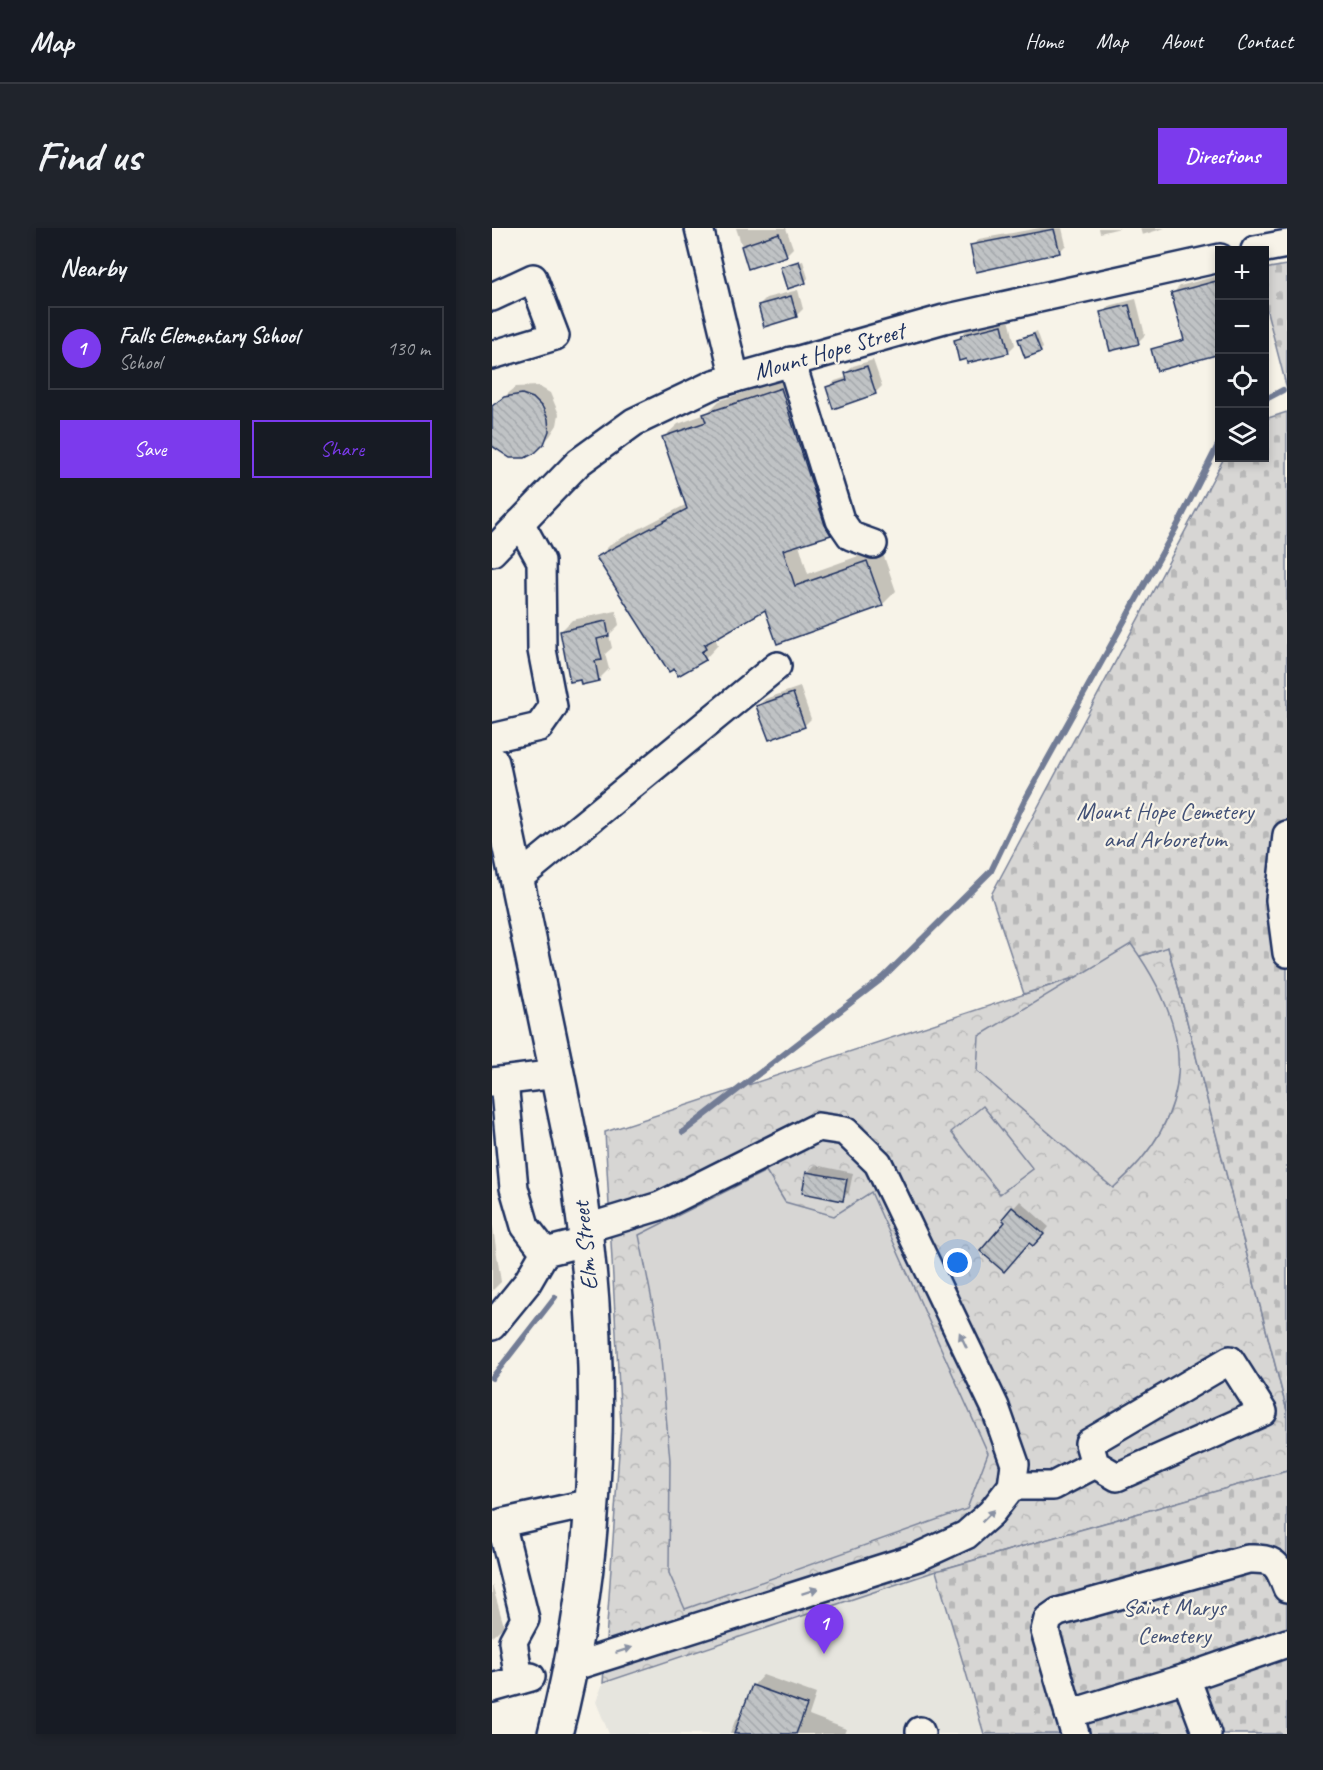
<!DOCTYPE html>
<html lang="en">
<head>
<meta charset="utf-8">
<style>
	body { margin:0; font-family:Caveat,sans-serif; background:#20242c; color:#f1f3f6 }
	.controls { position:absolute; right:18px; top:18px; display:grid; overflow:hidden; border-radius:0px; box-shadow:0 3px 9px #0003 }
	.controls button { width:54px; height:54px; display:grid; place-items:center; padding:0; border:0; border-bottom:2px solid #363941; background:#171b24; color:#f1f3f6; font:30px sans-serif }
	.you { position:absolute; left:466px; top:1035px; width:21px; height:21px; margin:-15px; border:4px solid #fff; border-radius:50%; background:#1a73e8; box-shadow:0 0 0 9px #1a73e833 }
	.badge { display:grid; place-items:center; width:39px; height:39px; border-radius:50%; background:#7c3aed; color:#fff; font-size:20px; font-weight:700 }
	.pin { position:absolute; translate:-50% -50px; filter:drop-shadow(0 2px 3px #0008) }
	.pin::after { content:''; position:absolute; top:32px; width:21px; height:18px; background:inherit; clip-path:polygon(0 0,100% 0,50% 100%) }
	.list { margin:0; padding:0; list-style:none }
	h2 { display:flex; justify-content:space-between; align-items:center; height:78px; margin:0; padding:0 24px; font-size:26px }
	h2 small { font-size:20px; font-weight:400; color:#9ea1a6 }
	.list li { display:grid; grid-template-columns:39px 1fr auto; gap:18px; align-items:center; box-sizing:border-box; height:84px; margin:0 12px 12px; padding:0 12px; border:2px solid #363941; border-radius:0px }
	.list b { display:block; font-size:22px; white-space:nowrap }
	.list p { margin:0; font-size:20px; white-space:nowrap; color:#9ea1a6 }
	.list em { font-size:20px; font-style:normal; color:#9ea1a6 }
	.actions { display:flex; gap:12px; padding:18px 24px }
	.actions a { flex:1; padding:14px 0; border:2px solid #7c3aed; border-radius:0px; text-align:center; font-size:21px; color:#7c3aed }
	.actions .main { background:#7c3aed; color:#fff }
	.icon { flex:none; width:33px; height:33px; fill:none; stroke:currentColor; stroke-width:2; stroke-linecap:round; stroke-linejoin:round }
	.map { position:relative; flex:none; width:795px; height:1506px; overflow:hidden; border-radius:0px }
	header { display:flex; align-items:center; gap:36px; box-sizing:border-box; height:84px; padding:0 30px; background:#171b24; border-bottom:2px solid #363941 }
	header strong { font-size:28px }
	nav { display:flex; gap:33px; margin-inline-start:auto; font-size:21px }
	.intro { display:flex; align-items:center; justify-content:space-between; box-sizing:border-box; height:144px; padding:0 36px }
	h1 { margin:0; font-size:42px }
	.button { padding:15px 27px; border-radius:0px; background:#7c3aed; color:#fff; font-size:21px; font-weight:700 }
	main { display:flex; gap:36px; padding:0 36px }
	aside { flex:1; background:#171b24; border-radius:0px; box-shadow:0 3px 9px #0003 }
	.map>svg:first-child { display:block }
</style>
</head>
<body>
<header>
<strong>Map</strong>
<nav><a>Home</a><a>Map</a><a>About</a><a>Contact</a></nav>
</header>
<div class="intro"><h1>Find us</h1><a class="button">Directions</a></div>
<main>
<aside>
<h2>Nearby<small></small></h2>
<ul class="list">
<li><span class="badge">1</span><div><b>Falls Elementary School</b><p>School</p></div><em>130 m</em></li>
</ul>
<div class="actions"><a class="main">Save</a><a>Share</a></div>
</aside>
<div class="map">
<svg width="795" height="1506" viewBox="0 0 795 1506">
	<defs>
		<pattern id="forest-crowns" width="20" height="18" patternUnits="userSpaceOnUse" patternTransform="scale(1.5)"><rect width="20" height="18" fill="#d7d6d4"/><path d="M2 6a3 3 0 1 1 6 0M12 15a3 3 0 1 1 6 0" fill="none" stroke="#b8b8b8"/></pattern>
		<pattern id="cemetery-stones" width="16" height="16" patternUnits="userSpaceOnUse" patternTransform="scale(1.5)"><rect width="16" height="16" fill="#d7d6d4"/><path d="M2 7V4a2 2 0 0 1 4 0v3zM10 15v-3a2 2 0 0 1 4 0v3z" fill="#b8b8b8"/></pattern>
		<pattern id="building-back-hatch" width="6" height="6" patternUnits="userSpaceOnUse" patternTransform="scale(1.5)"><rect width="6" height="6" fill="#c0c3c5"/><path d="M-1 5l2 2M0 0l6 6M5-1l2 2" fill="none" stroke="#a4a8ac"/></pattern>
	</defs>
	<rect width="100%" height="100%" fill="#f7f3e8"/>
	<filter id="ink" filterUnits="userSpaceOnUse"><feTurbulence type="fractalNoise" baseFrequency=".0167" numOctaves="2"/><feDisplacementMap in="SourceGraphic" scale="12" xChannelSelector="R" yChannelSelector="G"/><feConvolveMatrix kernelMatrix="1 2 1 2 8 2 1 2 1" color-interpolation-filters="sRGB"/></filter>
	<g filter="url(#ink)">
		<!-- built -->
		<polygon fill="#e6e5de" points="444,1343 492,1506 117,1506 104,1474 111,1455"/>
		<!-- forest -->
		<polygon fill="url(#forest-crowns)" stroke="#798299" stroke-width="1.5" points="676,719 795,1183 795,1243 444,1343 111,1455 129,1196 113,904"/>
		<!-- cemetery -->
		<g fill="url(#cemetery-stones)" stroke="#798299" stroke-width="1.5">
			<polygon points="795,37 795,161 773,76 772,41"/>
			<polygon points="795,184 795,1183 676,719 532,766 499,667 732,230 772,230 773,191"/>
			<polygon points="795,1243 795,1506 492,1506 444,1343"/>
		</g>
		<!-- pitch -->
		<g fill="#d7d6d4" stroke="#798299" stroke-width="1.5">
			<path d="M639,716c64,88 68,169 -18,244l-136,-117 2,-35z"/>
			<polygon points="491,878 541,941 508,966 459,904"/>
			<polygon points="274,943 293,974 342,988 379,964 496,1225 475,1281 193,1381 177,1345 178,1232 167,1108 147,1007"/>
		</g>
		<!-- shadow -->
		<g fill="#0003">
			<polygon points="244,0 294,0 301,20 294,27 257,39"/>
			<polygon points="548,0 570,0 574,17 567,24 480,18 487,11"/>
			<polygon points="607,0 628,0 608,5"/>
			<polygon points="648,0 673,0 650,7"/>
			<polygon points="311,33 316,50 313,54 290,39"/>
			<polygon points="728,47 728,94 681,65 688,58"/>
			<polygon points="306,62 311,81 304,88 267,77 274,70"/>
			<polygon points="644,71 653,107 646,114 610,85 617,78"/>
			<polygon points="517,91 523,117 516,124 464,112 477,100"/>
			<polygon points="545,103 551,120 548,123 528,112"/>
			<polygon points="772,115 778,133 772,137"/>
			<polygon points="381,132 390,158 383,165 336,160 343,153 355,149 354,145 361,138"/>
			<polygon points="303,147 352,292 338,306 307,316 316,346 389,320 404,363 390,377 274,380 223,410 226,417 213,431 106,329 120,315 195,276 172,209 186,196 214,186 227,173"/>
			<polygon points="46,158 58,165 67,186 65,197 58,208 47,219 0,213 0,181 4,176 24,159"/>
			<polygon points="124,383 127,397 117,407 120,420 113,426 117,441 106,452 69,403 80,392"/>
			<polygon points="308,459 319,491 312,498 266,478 273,471"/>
			<polygon points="323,937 361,945 357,964 350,971 316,944"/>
			<polygon points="528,973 557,999 548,1010 538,1014 512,991"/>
			<polygon points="0,993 9,1054 0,1063"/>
			<polygon points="0,1356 12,1398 0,1409"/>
			<polygon points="271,1447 324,1466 317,1487 354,1501 352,1506 238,1506 243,1493 251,1484 261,1458"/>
		</g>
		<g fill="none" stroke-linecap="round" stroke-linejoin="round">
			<!-- stream -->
			<g stroke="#727c95" stroke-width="6">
				<polyline points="772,172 791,162"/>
				<polyline points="191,904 392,749 499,643 533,572 685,298 728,213"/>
				<polyline points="0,1150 63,1069"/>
			</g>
		</g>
		<!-- building -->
		<g fill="url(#building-back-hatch)" stroke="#1b2f5e" stroke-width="1.5">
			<polygon points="562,1 568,25 484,44 478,17"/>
			<polygon points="287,5 295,28 256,41 249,18"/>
			<polygon points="307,33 314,55 295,61 288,39"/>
			<polygon points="728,52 728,126 665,143 659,121 692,112 679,65"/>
			<polygon points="299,68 305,89 272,99 266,77"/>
			<polygon points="637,77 647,116 618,123 608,84"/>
			<polygon points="510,97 517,125 475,135 474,131 467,133 462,112 469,110 469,107"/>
			<polygon points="542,106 549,124 533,130 526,111"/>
			<polygon points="375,138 384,166 341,181 334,159 355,152 353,145"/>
			<polygon points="289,160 333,297 339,307 291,322 303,358 375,333 391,378 285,416 273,382 212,417 214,421 209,424 214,432 186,448 182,441 177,444 104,329 195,281 170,209 214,194 211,186"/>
			<polygon points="30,166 41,170 51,180 56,191 57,203 52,216 43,225 33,230 18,230 0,218 0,178 12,169"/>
			<polygon points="114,393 117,408 105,411 110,432 103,433 107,453 89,457 88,452 78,454 68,403"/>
			<polygon points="301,465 313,499 277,512 264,478"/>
			<polygon points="314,944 355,951 351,973 310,965"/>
			<polygon points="520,979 552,1006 541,1018 537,1015 512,1044 488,1023 513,994 510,991"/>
			<polygon points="260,1457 315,1477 304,1506 242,1506"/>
		</g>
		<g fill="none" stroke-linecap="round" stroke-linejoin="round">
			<!-- minor casing -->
			<g stroke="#1b2f5e" stroke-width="32">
				<g id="minor">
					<polyline points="207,0 243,150"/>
					<polyline points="763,22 795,16"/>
					<polyline points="0,69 41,50 63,108 0,127"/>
					<polyline points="299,133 348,292 359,308 381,316"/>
					<polyline points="0,324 87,234 142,194 222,156 452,91 728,30"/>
					<polyline points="0,510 47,499 61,479 50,422 49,333 28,295"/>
					<polyline points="795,607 788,672 795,725"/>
					<polyline points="24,652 285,438"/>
					<polyline points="12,853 22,960 33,998 53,1024"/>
					<polyline points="0,854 65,846"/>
					<polyline points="0,1098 35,1055 53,1024 93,1014"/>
					<polyline points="520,1258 561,1258 603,1236 625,1249 771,1184 738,1132 597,1215 603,1236"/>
					<polyline points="77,1440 426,1329 474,1307 499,1285 520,1258 523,1236 503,1179 386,935 353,903 326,899 168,978 92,1001"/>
					<polyline points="27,1452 21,1413 33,1391 9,1295 100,1275"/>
					<polyline points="0,1460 39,1449"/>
					<polyline points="577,1486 694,1450"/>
					<polyline points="428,1503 429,1506"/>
					<path d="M583,1506l-30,-103 3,-12 10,-7 190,-53c27,-1 30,5 39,29"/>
					<polyline points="715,1506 694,1450 795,1415"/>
				</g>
			</g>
			<!-- major casing -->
			<g stroke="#1b2f5e" stroke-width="38">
				<path id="major" d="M0,535c22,105 45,210 66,315 7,35 15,71 21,106 27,182 22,372 -24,550"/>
			</g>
			<!-- minor -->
			<use href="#minor" stroke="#f7f3e8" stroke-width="27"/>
			<!-- major -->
			<use href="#major" stroke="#f7f3e8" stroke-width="33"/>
		</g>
		<!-- one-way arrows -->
		<defs><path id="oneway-solid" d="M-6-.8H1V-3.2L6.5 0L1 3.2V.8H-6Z" transform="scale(1.5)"/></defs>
		<g fill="#8991a3">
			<use href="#oneway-solid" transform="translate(471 1112) rotate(-115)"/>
			<use href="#oneway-solid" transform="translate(496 1288) rotate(-45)"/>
			<use href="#oneway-solid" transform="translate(318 1363) rotate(-18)"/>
			<use href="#oneway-solid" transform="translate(132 1422) rotate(-18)"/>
		</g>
	</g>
	<g text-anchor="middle" stroke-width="4.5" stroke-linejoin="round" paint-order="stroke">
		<!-- street labels -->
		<g font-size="24" fill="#1b2f5e" stroke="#f7f3e8">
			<text transform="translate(337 123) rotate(-16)" y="8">Mount Hope Street</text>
			<text transform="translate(93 1018) rotate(-96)" y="8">Elm Street</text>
		</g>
		<!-- park labels -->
		<g font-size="24" fill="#415076" stroke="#f7f3e8">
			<text x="673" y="591">Mount Hope Cemetery<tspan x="673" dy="28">and Arboretum</tspan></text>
			<text x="682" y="1387">Saint Marys<tspan x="682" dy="28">Cemetery</tspan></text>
		</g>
	</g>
</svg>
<div class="controls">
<button>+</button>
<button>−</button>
<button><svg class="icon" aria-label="locate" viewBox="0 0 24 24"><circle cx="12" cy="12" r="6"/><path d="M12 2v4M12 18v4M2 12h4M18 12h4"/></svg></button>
<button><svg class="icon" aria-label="layers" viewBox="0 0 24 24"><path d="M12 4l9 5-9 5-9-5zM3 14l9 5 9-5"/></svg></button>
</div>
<div class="you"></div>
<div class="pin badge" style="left:332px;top:1426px">1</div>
</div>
</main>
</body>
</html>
